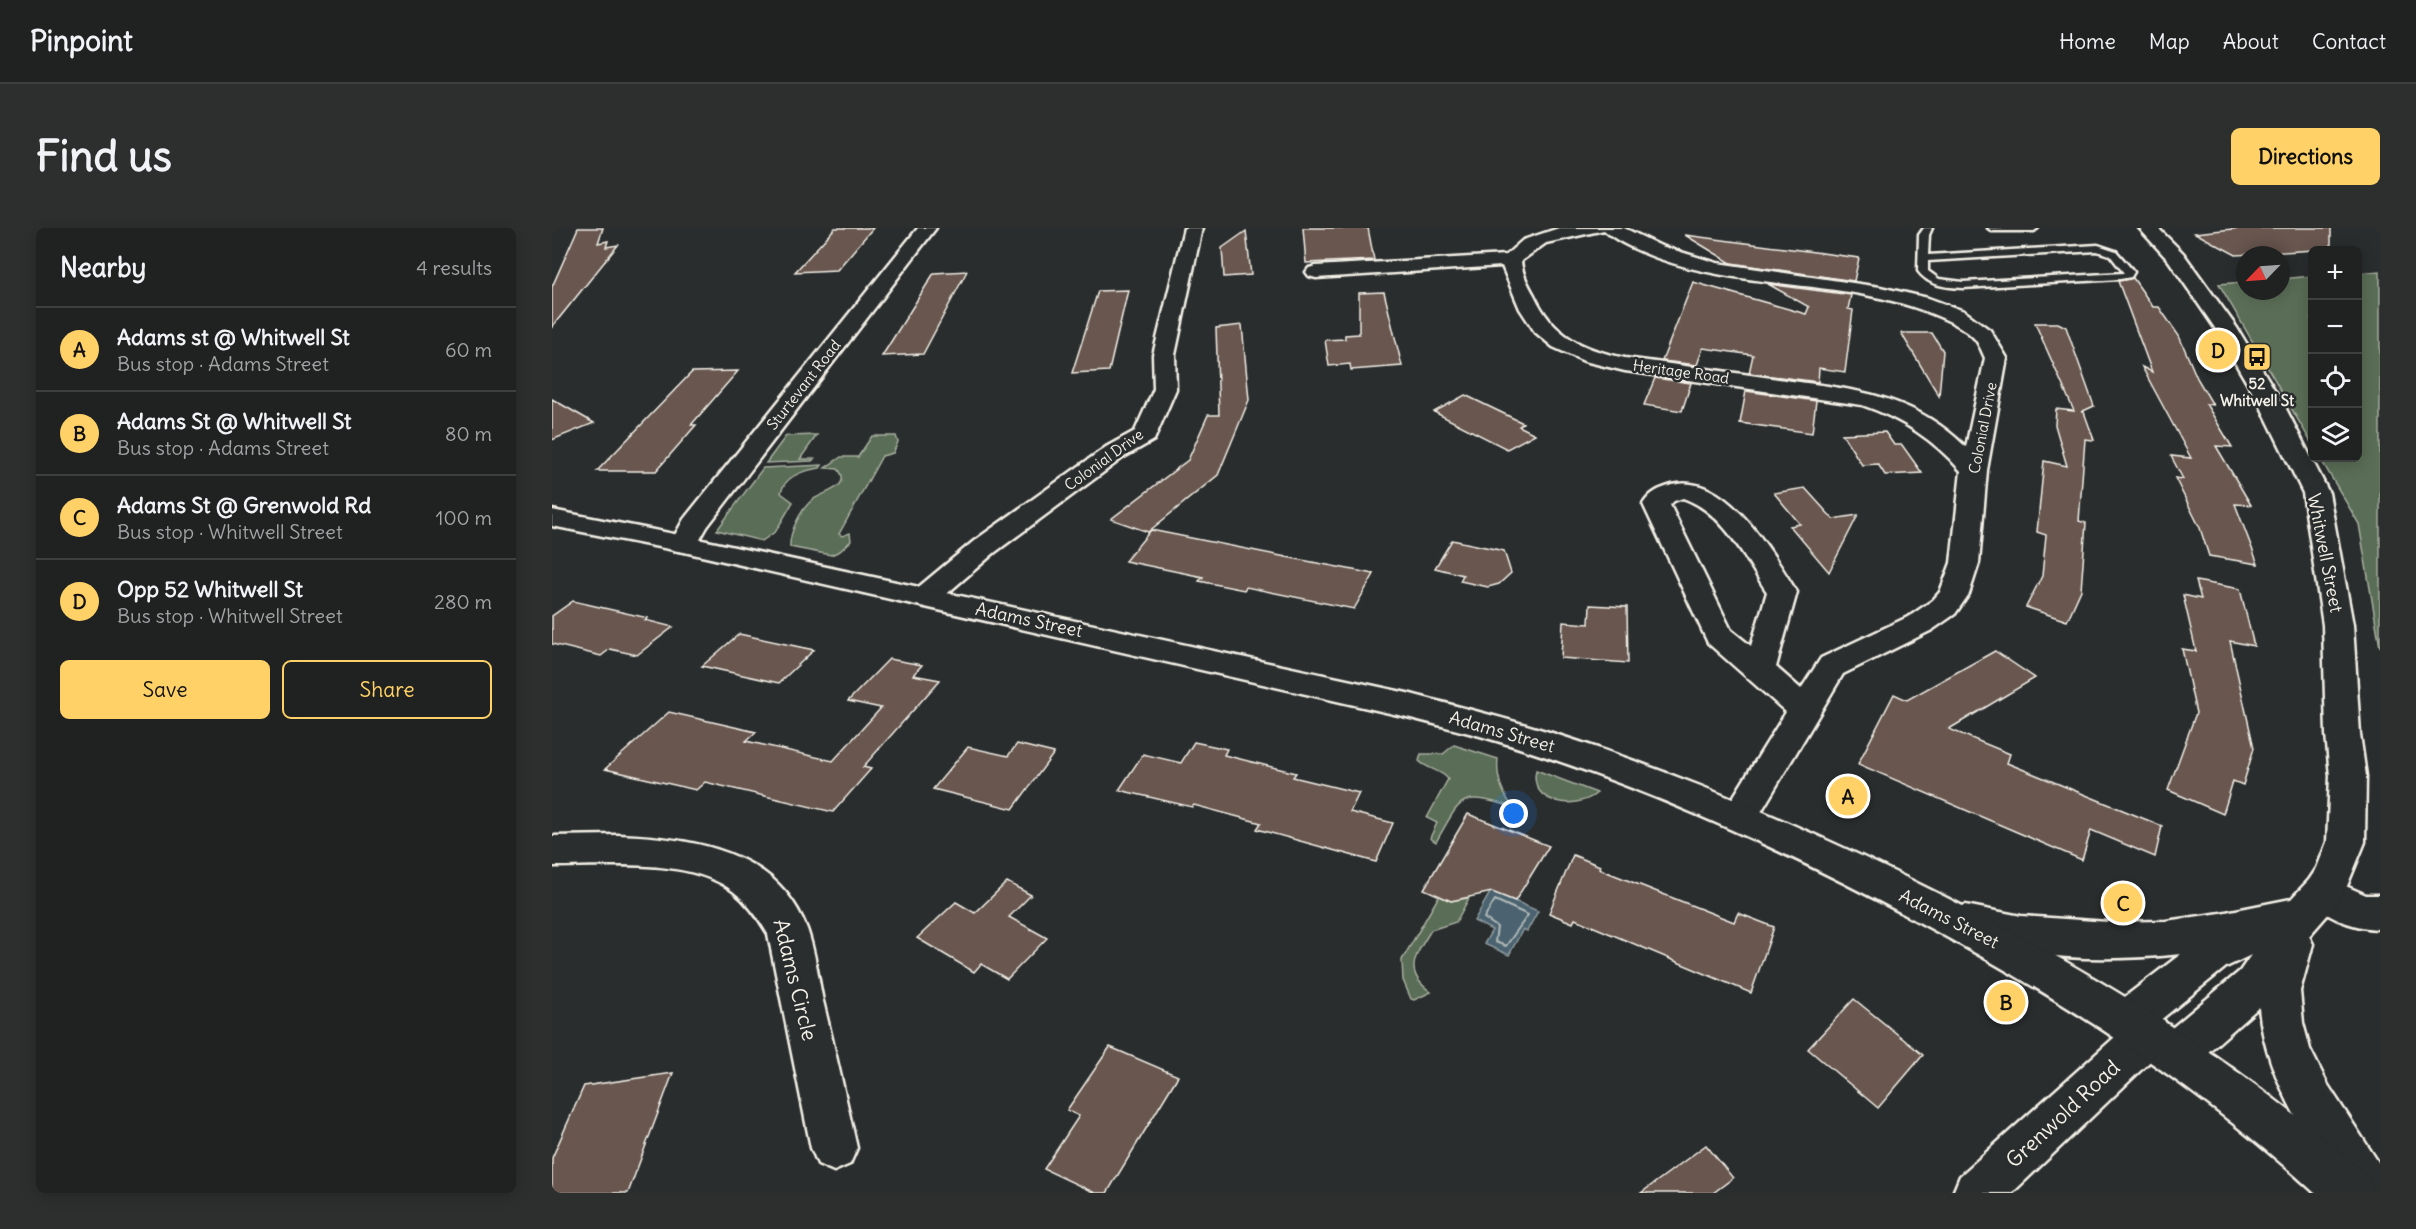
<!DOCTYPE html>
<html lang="en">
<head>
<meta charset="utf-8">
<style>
	body { margin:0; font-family:Delius,sans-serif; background:#2d2f2f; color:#f1f3f6 }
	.controls { position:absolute; right:18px; top:18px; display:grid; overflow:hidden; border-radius:9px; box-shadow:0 3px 15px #0003 }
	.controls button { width:54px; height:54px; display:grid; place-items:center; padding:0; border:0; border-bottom:2px solid #3d3f40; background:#202222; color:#f1f3f6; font:30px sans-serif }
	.compass { position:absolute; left:1684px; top:18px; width:54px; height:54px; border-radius:50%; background:#202222; box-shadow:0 3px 15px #0003; rotate:245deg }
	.you { position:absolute; left:962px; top:586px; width:21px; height:21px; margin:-15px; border:4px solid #fff; border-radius:50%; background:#1a73e8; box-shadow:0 0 0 9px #1a73e833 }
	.badge { display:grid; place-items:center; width:39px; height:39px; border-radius:50%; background:#ffd166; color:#111; font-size:20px; font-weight:700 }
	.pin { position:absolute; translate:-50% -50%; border:3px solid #fff; box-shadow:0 2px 6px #0006 }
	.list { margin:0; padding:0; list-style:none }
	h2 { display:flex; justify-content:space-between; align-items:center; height:78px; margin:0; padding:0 24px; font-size:26px }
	h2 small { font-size:20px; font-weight:400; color:#a2a4a5 }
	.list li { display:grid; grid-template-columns:39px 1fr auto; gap:18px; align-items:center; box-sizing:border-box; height:84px; padding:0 24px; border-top:2px solid #3d3f40 }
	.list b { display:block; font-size:22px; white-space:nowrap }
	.list p { margin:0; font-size:20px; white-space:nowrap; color:#a2a4a5 }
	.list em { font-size:20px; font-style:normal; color:#a2a4a5 }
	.actions { display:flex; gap:12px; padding:18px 24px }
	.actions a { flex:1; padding:14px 0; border:2px solid #ffd166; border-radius:9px; text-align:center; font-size:21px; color:#ffd166 }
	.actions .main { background:#ffd166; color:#111 }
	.icon { flex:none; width:33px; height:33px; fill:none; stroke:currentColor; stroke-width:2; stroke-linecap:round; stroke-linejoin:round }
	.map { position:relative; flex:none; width:1828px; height:965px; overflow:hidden; border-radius:9px }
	header { display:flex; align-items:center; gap:36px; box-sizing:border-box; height:84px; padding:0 30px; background:#202222; border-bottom:2px solid #3d3f40 }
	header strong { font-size:28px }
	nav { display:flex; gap:33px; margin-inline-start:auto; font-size:21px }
	.intro { display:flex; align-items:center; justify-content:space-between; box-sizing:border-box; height:144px; padding:0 36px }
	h1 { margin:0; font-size:42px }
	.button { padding:15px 27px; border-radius:9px; background:#ffd166; color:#111; font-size:21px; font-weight:700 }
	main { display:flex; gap:36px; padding:0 36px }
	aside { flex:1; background:#202222; border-radius:9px; box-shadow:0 3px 15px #0003 }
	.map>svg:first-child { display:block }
</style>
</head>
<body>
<header>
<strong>Pinpoint</strong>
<nav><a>Home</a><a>Map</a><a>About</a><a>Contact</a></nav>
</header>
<div class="intro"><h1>Find us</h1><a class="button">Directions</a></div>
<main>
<aside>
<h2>Nearby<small>4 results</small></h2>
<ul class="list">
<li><span class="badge">A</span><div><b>Adams st @ Whitwell St</b><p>Bus stop · Adams Street</p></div><em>60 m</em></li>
<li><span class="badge">B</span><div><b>Adams St @ Whitwell St</b><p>Bus stop · Adams Street</p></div><em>80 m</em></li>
<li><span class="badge">C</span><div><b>Adams St @ Grenwold Rd</b><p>Bus stop · Whitwell Street</p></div><em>100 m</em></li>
<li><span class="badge">D</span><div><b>Opp 52 Whitwell St</b><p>Bus stop · Whitwell Street</p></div><em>280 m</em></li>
</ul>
<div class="actions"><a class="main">Save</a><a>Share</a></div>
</aside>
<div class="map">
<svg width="1828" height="965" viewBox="0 0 1828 965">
	<rect width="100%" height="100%" fill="#2a2d2e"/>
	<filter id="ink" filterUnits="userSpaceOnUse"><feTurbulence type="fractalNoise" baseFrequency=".0167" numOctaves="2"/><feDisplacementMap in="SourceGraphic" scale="12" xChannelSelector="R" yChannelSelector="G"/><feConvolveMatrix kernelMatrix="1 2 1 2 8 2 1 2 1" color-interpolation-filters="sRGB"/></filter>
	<g filter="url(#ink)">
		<!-- green -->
		<g fill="#5a6d57" stroke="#a7afa0" stroke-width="1.5">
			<polygon points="1828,43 1828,419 1807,296 1768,230 1806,230 1806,45"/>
			<polygon points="1760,48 1760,216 1667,56 1693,54 1693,63 1729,63 1729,51"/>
			<polygon points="265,207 248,231 262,231 260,233 214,235 234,208"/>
			<path d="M320,208h24l2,6 -5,11 -11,3 -43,78 3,2 8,-3 1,8 -11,10 -9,4 -41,-8c-1,-14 10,-36 21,-46 10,-9 43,-13 27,-32l-13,-1 16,-11h17z"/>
			<path d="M270,237l-2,3c-15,2 -36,8 -39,25l12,9 -17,29 -14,10 -45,-11 46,-62z"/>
			<path d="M902,517l44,14c-2,19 4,34 15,48 -54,-15 -50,-12 -77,35l-6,-4 7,-15 -10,-5 21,-39c-7,-9 -21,-10 -29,-18l2,-7h22z"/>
			<path d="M984,542l61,23c-21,18 -69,11 -61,-23z"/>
			<path d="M887,668l12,5 18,-3 -13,24 -25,8c-14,24 -30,41 0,62l-17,8 -3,-1 -8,-19 -1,-20z"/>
		</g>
		<!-- water -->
		<polygon fill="#4c6470" stroke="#8f9ca0" stroke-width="1.5" points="939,663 986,683 975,703 971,701 957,727 932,716 940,702 922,693"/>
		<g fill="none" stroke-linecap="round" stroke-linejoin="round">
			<!-- shore -->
			<polygon stroke="#b1b9b8" stroke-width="2" points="943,672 976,687 954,718 943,714 945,699 932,690"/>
		</g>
		<!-- building -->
		<g fill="#685750" stroke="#f4f1e8" stroke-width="1.5">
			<polygon points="26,0 51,0 46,15 56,13 54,19 66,17 0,99 0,59"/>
			<polygon points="283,0 321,0 285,42 243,44"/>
			<polygon points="751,0 816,0 822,32 754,35"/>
			<polygon points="1690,0 1779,0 1779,21 1684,27 1643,5"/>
			<polygon points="694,3 699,47 672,49 670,20"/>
			<polygon points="1133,7 1307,30 1302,53 1179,35"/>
			<polygon points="415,43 371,126 330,128 382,45"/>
			<polygon points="1581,50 1601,79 1607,79 1627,108 1645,150 1661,177 1654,176 1680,219 1664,218 1699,277 1683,276 1706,336 1657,328 1648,300 1623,250 1631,251 1619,228 1639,230 1590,139 1600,144 1566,53"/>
			<polygon points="1141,54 1254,86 1257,79 1216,56 1299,67 1296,81 1301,82 1293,144 1267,140 1266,154 1197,145 1201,127 1151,120 1145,137 1110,133"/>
			<polygon points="576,62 557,143 520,145 546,63"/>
			<polygon points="832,64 850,138 799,142 798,136 777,138 773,112 793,111 793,107 807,106 807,65"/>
			<polygon points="1483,95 1506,95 1514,99 1542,178 1529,184 1532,184 1542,212 1533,211 1527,293 1534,295 1529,362 1515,393 1474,379 1490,348 1494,307 1485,304 1492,233 1515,238 1503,197 1504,181 1522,183"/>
			<polygon points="690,97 697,172 666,247 596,304 559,291 636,232 656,187 667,187 664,100"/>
			<polygon points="1349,105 1380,105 1391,123 1387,168"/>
			<polygon points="186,143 139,197 144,197 104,243 45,243 140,144"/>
			<polygon points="1103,150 1139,155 1130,183 1092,177"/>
			<polygon points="1194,163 1264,173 1260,205 1188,195"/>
			<polygon points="913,167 971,195 967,198 983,206 955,221 882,184"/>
			<polygon points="0,171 42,195 0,212"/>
			<polygon points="1333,204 1342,217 1350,217 1370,245 1333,247 1326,236 1310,237 1290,206"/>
			<polygon points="1253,260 1281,291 1306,287 1277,344 1238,298 1248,296 1222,265"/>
			<polygon points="599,302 729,328 822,346 802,381 694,359 692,362 647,353 651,349 573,333"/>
			<polygon points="900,312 952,323 959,345 947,356 936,359 908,353 911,347 883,340"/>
			<polygon points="1644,353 1688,361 1702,418 1678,413 1702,520 1691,557 1681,553 1671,586 1616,562 1644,485 1630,421 1644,423 1631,367 1649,371"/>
			<polygon points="21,373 96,390 93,392 121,399 85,427 58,421 49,428 0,416 0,388"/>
			<polygon points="1038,377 1075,379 1076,435 1009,430 1011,394 1037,396"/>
			<polygon points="187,406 262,422 227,455 150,438"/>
			<polygon points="1443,423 1483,450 1397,501 1458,526 1455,535 1610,598 1603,629 1539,602 1530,632 1306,536 1342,466 1355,472"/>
			<polygon points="337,431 370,437 361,447 388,452 311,539 319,541 281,584 153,554 144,562 53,541 117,484 204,504 194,513 281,533 329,480 296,473"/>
			<polygon points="642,514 675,521 672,527 744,545 741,549 807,565 798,584 841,595 824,634 705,601 709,595 642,577 640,579 567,562 591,526 629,535"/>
			<polygon points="465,516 502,525 461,581 381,561 416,519 456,528"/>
			<polygon points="916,586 997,618 963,673 940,664 899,673 872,661"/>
			<polygon points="1021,627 1048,638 1047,641 1182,694 1186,685 1222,699 1199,765 1023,691 1021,695 997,685"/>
			<polygon points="455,654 479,667 457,689 495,710 455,751 429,736 422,744 365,710 404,674 423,685"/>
			<polygon points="1302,771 1371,827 1326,880 1256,821"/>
			<polygon points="558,819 626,848 555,965 543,965 492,941 527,888 515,882"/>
			<polygon points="121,845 76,965 0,965 0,930 32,858"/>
			<polygon points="1154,917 1181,950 1161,965 1089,965"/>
		</g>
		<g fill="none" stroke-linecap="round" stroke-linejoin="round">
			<!-- service casing -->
			<g stroke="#f4f1e8" stroke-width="5">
				<g id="service">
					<path d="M1372,0h8l-3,7 -1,20 170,-10 18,6 18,21 -3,5 -11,2 -157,9c-17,-1 -34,-2 -45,-17l1,-36zM1545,23l13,4 14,18 -161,9 -24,-3 -11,-8v-10z"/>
					<polygon points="1436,0 1486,0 1482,3 1440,3"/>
				</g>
			</g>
			<!-- minor casing -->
			<g stroke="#f4f1e8" stroke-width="5">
				<g id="minor">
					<polygon points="366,0 384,0 155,299 142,322 132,324 122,322 118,316 132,291"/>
					<polygon points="632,0 650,0 623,127 624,161 602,212 572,229 442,325 383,376 373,378 363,376 358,369 363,362 422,313 554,219 583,203 602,161 601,127"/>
					<path d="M1007,0h65l37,18 56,17 163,24 48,11 36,13 26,19 17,28 -20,112 -8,93 -10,31 -14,20 -23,16 -89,44 -91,153 -13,4 -13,-4 -5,-10 65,-105 -78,-69 -65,-139c8,-12 16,-15 29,-19 55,-14 100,69 125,107l-21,75 25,22 20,-31 89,-42 23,-16 7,-8 11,-29 10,-92c-28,-32 -59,-52 -99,-66l-237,-34 -41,-10 -31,-14 -18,-15 -15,-23 -18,-43 -186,12 -7,-2 -3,-4 3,-4 7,-2 190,-11 17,-15zM1052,2c15,13 35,21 53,28 88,32 186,21 273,55 15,6 33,13 44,25 5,5 8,14 11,20l-19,89c-54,-53 -111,-57 -181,-67 -54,-8 -107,-15 -160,-22 -43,-9 -72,-22 -91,-63 -6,-11 -12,-21 -13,-34l25,-18zM1131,270c42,15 61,59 84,94l-16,54 -20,-16 -61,-125 4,-4z"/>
					<path d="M66,607c74,3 159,15 189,94 8,22 11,48 16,72 12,49 23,98 34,147l-7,16 -16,7 -16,-7 -7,-16 -43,-214c-10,-17 -20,-31 -35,-43 -44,-34 -128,-25 -181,-25v-30z"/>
					<path d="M1771,648l43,19h14v34c-25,0 -65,-14 -76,-37l5,-12z"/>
					<polygon points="1597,786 1612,792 1619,806 1612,820 1460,965 1401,965 1408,948 1582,792"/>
				</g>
			</g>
			<!-- tertiary casing -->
			<g stroke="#f4f1e8" stroke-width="5">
				<path id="tertiary" d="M1587,0h19l25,25 54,75 48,79 44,86 24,132 7,109 6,42 -1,66 -18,44 -10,18 -28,32 4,8 -13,47 3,32 7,26 18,36 52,80v28h-37l-3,-4c-35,-54 -76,-116 -81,-182l-69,61 -15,6 -15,-6 -7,-15 7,-15 80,-67 11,-16 -25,12 -83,67 -15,6 -15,-6 -6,-14 6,-14 68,-52c-75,8 -159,6 -230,-20l-6,-12 6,-12 14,-5 56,11 87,6 58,-1 55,-8 70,-14 18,-19 8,-12 10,-26 3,-66 -4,-42 -3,-109 -20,-132 -42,-86 -46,-79 -46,-67z"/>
			</g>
			<!-- primary casing -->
			<g stroke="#f4f1e8" stroke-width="5">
				<path id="primary" d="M0,282l132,26 723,157c48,13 95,24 142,39 136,43 265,99 392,163 157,79 295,165 427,281l7,17h-60c-119,-109 -255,-196 -398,-272 -134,-72 -273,-135 -420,-180 -29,-9 -60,-16 -90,-24l-723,-165 -132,-26z"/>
			</g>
			<!-- service -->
			<use href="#service" fill="#2a2d2e" fill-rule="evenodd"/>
			<!-- minor -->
			<use href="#minor" fill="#2a2d2e" fill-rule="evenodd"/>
			<!-- tertiary -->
			<use href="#tertiary" fill="#2a2d2e" fill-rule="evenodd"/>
			<!-- primary -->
			<use href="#primary" fill="#2a2d2e" fill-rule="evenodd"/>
		</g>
	</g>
	<!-- icons -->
	<defs>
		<g id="bus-square" transform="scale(1.5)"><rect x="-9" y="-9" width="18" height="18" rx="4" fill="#ffd166" stroke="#2a2d2e"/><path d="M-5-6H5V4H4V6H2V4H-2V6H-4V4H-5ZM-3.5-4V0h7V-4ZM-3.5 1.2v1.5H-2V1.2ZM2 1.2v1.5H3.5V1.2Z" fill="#111"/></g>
	</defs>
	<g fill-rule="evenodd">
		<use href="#bus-square" x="1705" y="129"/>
	</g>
	<g text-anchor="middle" stroke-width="5" stroke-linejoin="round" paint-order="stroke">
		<!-- far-street labels -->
		<g font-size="15" fill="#f4f1e8" stroke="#2a2d2e">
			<text transform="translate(1129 144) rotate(8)" y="5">Heritage Road</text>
			<text transform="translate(252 157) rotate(-52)" y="5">Sturtevant Road</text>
			<text transform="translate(1431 200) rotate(-79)" y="5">Colonial Drive</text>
			<text transform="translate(552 232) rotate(-36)" y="5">Colonial Drive</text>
		</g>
		<!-- far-poi labels -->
		<g font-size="15" font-weight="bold" fill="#f4f1e8" stroke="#2a2d2e">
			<text x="1705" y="161">52<tspan x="1705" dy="17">Whitwell St</tspan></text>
		</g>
		<!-- street labels -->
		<g font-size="18" fill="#f4f1e8" stroke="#2a2d2e">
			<text transform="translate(1773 325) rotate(79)" y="6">Whitwell Street</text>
			<text transform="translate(477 392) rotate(12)" y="6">Adams Street</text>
			<text transform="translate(950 504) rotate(16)" y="6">Adams Street</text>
			<text transform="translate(1397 691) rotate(27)" y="6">Adams Street</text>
		</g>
		<!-- near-street labels -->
		<g font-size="21" fill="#f4f1e8" stroke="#2a2d2e">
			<text transform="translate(243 752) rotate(76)" y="7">Adams Circle</text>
			<text transform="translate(1511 886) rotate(-43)" y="7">Grenwold Road</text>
		</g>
	</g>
</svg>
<div class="controls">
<button>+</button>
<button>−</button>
<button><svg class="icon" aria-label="locate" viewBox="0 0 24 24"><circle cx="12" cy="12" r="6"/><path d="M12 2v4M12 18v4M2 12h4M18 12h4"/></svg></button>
<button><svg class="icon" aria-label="layers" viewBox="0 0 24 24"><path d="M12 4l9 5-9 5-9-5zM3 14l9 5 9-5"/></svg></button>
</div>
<svg class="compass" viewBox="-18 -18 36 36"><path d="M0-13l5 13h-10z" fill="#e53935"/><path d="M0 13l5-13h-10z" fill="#a2a4a5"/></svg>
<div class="you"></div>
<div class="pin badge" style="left:1296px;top:568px">A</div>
<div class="pin badge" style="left:1454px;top:774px">B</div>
<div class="pin badge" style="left:1571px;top:675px">C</div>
<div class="pin badge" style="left:1666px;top:122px">D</div>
</div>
</main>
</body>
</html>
